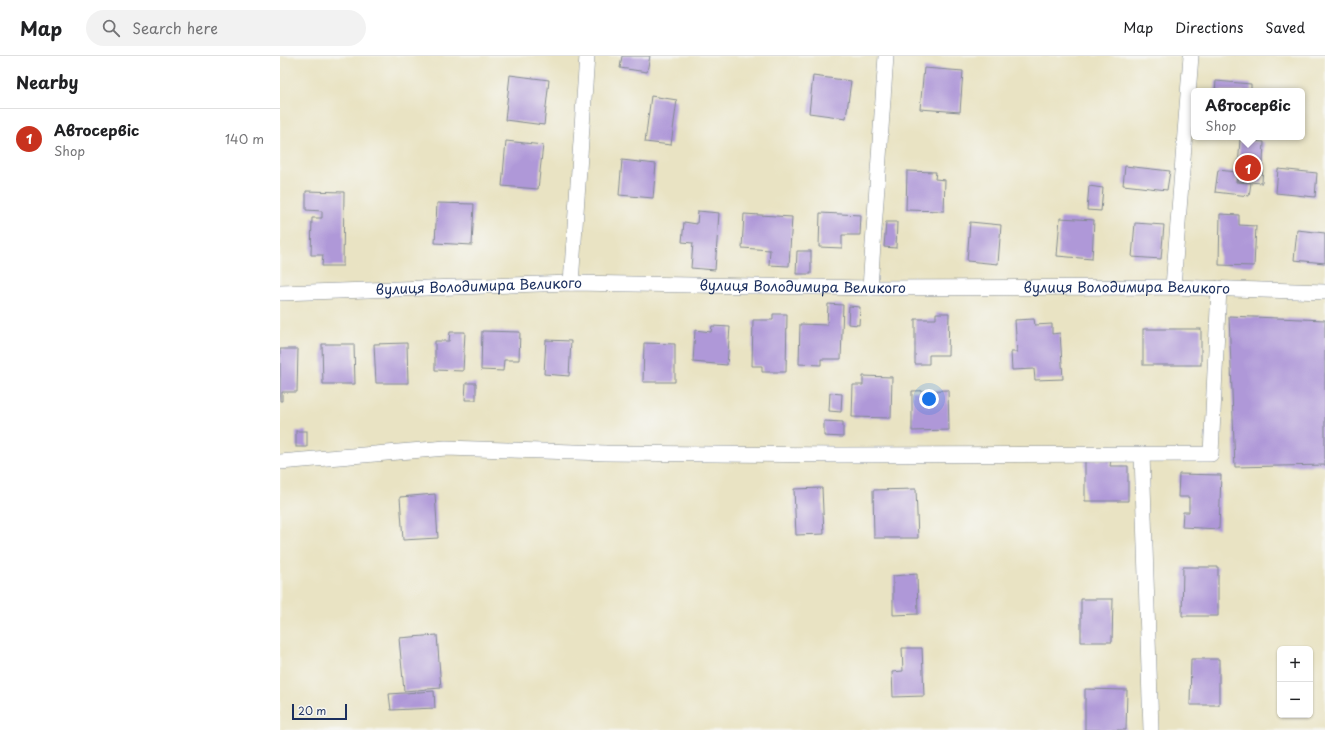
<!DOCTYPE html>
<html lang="en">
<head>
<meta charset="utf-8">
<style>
	body { margin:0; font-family:"Playpen Sans",sans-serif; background:#f2f2f2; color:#202124 }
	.controls { position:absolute; right:12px; bottom:12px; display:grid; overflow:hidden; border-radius:6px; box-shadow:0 1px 3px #0004 }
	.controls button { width:36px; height:36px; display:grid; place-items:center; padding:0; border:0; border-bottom:1px solid #e0e0e0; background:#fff; color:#202124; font:20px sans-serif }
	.scale { position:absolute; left:12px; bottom:10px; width:55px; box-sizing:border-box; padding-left:4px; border:2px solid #1b2f5e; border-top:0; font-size:11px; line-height:14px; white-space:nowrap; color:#1b2f5e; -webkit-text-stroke:3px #f6f6f2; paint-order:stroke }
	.you { position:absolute; left:649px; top:343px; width:14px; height:14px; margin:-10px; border:3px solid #fff; border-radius:50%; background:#1a73e8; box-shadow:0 0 0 6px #1a73e833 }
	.badge { display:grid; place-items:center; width:26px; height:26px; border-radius:50%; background:#c8321e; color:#fff; font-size:13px; font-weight:700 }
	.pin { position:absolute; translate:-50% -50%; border:2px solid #fff; box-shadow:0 1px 4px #0006 }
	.popup { position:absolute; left:911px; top:32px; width:114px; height:52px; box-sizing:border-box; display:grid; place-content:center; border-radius:6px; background:#fff; filter:drop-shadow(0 1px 3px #0005); font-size:13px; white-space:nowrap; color:#757577 }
	.popup b { font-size:15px; color:#202124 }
	.popup::after { content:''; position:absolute; left:50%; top:100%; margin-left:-8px; border:8px solid transparent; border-top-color:#fff }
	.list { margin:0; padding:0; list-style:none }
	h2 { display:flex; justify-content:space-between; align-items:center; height:52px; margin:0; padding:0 16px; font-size:17px }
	h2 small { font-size:13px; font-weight:400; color:#757577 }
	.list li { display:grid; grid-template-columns:26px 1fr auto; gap:12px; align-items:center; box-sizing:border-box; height:60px; padding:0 16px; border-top:1px solid #e0e0e0 }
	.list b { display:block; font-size:15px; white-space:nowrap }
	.list p { margin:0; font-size:13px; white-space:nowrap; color:#757577 }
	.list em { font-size:13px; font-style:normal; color:#757577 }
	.icon { flex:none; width:22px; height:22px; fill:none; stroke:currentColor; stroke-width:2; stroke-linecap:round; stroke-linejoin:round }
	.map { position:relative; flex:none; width:1045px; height:674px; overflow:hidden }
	header { display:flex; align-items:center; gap:24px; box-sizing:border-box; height:56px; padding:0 20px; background:#fff; border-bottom:1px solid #e0e0e0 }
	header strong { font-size:19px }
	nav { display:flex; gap:22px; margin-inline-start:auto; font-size:14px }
	.search { width:280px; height:36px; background:#f2f2f2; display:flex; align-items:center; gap:10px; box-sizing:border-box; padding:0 14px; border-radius:22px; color:#757577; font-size:15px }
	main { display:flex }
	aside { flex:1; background:#fff }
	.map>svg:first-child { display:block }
</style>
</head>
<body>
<header>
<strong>Map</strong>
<div class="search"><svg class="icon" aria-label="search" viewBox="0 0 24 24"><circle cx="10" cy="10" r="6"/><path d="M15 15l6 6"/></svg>Search here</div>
<nav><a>Map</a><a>Directions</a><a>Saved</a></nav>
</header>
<main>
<aside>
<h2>Nearby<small></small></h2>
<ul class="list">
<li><span class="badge">1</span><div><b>Автосервіс</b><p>Shop</p></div><em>140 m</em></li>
</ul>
</aside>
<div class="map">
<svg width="1045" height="674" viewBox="0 0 1045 674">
	<rect width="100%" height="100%" fill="#f6f6f2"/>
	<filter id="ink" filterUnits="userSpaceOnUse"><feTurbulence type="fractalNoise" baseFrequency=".025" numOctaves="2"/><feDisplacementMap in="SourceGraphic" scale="8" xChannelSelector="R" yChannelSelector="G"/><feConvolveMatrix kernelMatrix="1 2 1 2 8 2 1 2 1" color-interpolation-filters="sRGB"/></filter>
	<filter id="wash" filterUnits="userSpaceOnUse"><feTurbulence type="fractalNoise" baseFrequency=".012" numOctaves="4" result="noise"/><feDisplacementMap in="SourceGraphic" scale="16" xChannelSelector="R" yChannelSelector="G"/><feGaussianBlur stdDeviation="0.9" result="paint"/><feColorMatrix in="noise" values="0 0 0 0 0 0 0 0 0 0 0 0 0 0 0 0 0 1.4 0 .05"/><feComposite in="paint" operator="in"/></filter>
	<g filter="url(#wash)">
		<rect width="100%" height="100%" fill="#e9e3c3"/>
		<g id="blocks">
			<!-- building -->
			<g fill="#af98d8">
				<polygon points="342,0 370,0 367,16 340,12"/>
				<polygon points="644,12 683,15 680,56 640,53"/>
				<polygon points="230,19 269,24 264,69 225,64"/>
				<polygon points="533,20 571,25 566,62 529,57"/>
				<polygon points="936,25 971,28 971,35 935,35"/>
				<polygon points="371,40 397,44 391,89 365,86"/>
				<polygon points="960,84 984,86 982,127 957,125"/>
				<polygon points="226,85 263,89 258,133 222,130"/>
				<polygon points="342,104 376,108 373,142 339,139"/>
				<polygon points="845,110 890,115 887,134 843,129"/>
				<polygon points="998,113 1037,117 1035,141 996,137"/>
				<polygon points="938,114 957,116 956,126 971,127 969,140 935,136"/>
				<polygon points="627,115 656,116 655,123 665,124 664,155 626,154"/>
				<polygon points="809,130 823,132 821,155 807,154"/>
				<polygon points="26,135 64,136 63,210 42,210 43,199 31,199 32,162 42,162 42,155 26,154"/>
				<polygon points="157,147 194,148 192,189 155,187"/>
				<polygon points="418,155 439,157 435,214 411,212 413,187 402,186 404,166 417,168"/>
				<polygon points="540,157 581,159 580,179 562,179 562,192 539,191"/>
				<polygon points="464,158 512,161 509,210 489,209 490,194 462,192"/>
				<polygon points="940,158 959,159 959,169 976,170 974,210 939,209"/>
				<polygon points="780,162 814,164 812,203 777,200"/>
				<polygon points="606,166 617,166 616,192 604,191"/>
				<polygon points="690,166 721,169 718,208 687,205"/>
				<polygon points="855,167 884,169 881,203 852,201"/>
				<polygon points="1017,174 1045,177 1045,207 1014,204"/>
				<polygon points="517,195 531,195 531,218 516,218"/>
				<polygon points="548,248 563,249 561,303 541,303 541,309 519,308 520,268 547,269"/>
				<polygon points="569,250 580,251 579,269 568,268"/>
				<polygon points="656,257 669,257 668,299 649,299 649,308 635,308 635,263 656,263"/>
				<polygon points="493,258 507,258 506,316 482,316 482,310 472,310 473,264 493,264"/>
				<polygon points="949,260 1045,264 1045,409 955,411"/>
				<polygon points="754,263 755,269 772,268 772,278 780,277 783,323 755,324 754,313 732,314 731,296 737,296 735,264"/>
				<polygon points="432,270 450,271 447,309 413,306 415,274 431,276"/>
				<rect x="863" y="273" width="58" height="36"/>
				<polygon points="202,275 240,276 239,304 224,304 223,315 201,314"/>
				<polygon points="170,276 185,276 183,315 155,314 155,285 169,285"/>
				<polygon points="266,284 291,285 289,320 264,318"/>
				<polygon points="127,287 128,327 96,327 94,288"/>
				<polygon points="364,287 395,288 395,326 363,326"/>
				<polygon points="42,288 74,288 75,328 43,328"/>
				<polygon points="0,293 18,293 17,336 2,336 2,345 0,345"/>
				<polygon points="583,320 612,321 611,362 572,361 573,329 583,329"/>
				<polygon points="186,327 196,327 196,344 185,344"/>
				<polygon points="668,334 669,374 632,375 632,335"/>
				<polygon points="550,337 562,338 561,356 549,355"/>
				<polygon points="544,365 563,366 563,381 544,380"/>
				<rect x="16" y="375" width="11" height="16"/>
				<polygon points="805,404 831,404 830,410 848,410 848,445 805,445"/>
				<polygon points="899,418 941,419 939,473 902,471 903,456 909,456 909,441 898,441"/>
				<polygon points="542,432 544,478 516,479 514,433"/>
				<polygon points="636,433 638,482 594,482 593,434"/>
				<polygon points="155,438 158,482 123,484 120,441"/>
				<polygon points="903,511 938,511 938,560 902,560"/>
				<polygon points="637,518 638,558 613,559 613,520"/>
				<polygon points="801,543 833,543 832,586 801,586"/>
				<polygon points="157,579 161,632 124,635 119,582"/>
				<polygon points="622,592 642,592 644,640 613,641 612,616 623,615"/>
				<polygon points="911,603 939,603 939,649 910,649"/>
				<polygon points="805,633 847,634 846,674 805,674"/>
				<polygon points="154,635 155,652 111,654 109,638"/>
			</g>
		</g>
	</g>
	<g filter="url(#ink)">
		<use href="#blocks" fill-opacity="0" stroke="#828990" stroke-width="1"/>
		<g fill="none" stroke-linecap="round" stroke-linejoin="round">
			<!-- street casing -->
			<g stroke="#828990" stroke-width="16">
				<g id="street">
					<polyline points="291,227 307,0"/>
					<polyline points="893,231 911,0"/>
					<polyline points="590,232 606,0"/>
					<path id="s1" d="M0,237l291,-10 299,5 303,-1 152,5"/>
					<polyline points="862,398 871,674"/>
					<polyline points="0,406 166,392 326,397 558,399 931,398 939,232"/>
				</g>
			</g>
			<!-- street -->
			<use href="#street" stroke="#fff" stroke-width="15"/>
		</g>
	</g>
	<g text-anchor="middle" stroke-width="3.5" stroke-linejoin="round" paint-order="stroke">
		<!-- street labels -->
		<g font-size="14" fill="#1b2f5e" stroke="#f6f6f2">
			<text dy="5" stroke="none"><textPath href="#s1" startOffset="199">вулиця Володимира Великого</textPath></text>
			<text dy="5" stroke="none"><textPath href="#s1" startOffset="523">вулиця Володимира Великого</textPath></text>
			<text dy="5" stroke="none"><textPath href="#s1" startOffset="847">вулиця Володимира Великого</textPath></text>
		</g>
	</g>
</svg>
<div class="controls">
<button>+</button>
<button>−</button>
</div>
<div class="scale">20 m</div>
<div class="you"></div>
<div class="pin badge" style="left:968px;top:112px">1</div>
<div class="popup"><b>Автосервіс</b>Shop</div>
</div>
</main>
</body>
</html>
